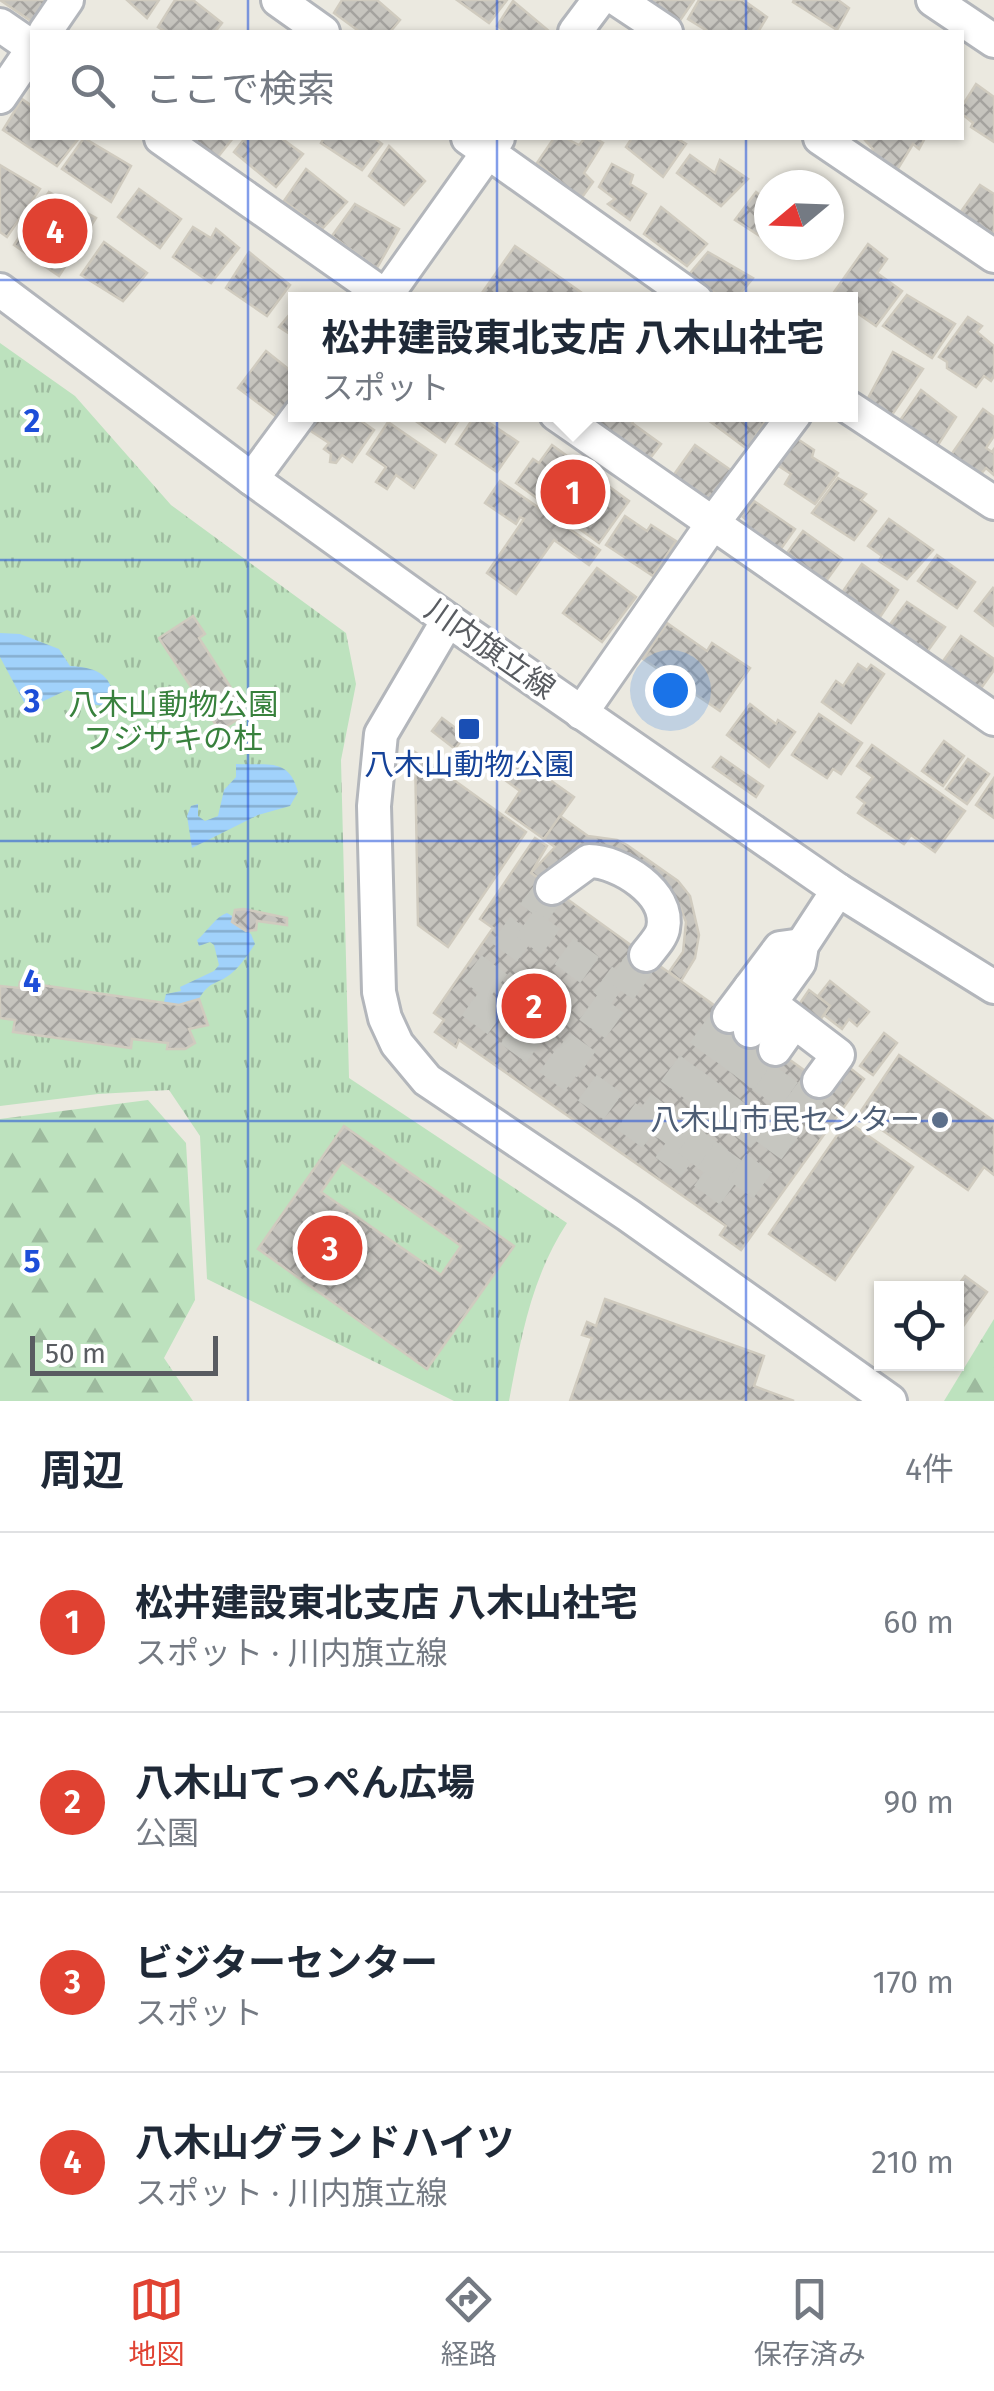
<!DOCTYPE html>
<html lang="ja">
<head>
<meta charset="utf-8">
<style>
	body { margin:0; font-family:"Fira Sans","Noto Sans JP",sans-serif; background:#f6f6f7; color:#1f2937 }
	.controls { position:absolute; right:30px; bottom:30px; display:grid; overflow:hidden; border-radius:0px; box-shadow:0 2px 8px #0004 }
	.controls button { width:90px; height:90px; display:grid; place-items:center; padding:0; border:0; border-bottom:2px solid #e0e1e3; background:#fff; color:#1f2937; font:50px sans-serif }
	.compass { position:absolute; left:754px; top:170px; width:90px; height:90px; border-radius:50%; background:#fff; box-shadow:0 2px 8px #0004; rotate:251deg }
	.scale { position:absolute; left:30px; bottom:25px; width:188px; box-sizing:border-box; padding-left:10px; border:5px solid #595c61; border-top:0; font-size:28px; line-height:35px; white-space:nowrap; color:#595c61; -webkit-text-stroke:8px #fff; paint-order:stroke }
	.you { position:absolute; left:670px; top:690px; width:35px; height:35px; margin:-25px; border:8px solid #fff; border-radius:50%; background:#1a73e8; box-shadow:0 0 0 15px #1a73e833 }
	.badge { display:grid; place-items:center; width:65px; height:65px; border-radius:50%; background:#e04232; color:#fff; font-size:32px; font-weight:700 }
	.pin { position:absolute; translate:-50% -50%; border:5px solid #fff; box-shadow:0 2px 10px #0006 }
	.popup { position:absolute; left:288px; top:292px; width:570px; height:130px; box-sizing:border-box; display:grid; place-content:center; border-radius:0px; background:#fff; filter:drop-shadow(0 2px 8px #0005); font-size:32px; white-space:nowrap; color:#747a83 }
	.popup b { font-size:38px; color:#1f2937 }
	.popup::after { content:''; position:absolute; left:50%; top:100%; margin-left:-20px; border:20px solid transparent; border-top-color:#fff }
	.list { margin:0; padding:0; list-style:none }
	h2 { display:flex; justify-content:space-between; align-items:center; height:130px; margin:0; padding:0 40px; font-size:42px }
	h2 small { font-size:32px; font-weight:400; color:#747a83 }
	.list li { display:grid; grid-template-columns:65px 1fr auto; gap:30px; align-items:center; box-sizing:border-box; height:180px; padding:0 40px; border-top:2px solid #e0e1e3 }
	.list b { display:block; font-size:38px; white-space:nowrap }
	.list p { margin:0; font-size:32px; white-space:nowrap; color:#747a83 }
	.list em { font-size:32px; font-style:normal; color:#747a83 }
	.icon { flex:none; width:55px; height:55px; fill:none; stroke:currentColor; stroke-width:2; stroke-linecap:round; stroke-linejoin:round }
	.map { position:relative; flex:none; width:994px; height:1401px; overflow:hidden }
	.search { position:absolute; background:#fff; box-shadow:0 2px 8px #0004; left:30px; right:30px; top:30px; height:110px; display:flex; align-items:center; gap:25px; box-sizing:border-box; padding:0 35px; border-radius:0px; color:#747a83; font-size:38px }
	.sheet { height:850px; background:#fff }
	nav { display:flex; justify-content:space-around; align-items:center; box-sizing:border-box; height:140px; border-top:2px solid #e0e1e3; background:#fff; font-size:28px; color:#747a83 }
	nav a { display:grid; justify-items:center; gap:5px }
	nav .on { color:#e04232 }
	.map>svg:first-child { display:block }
</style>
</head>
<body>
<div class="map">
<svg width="994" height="1401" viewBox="0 0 994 1401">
	<defs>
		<pattern id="forest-firs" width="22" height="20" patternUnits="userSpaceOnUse" patternTransform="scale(2.5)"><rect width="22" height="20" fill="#bde2be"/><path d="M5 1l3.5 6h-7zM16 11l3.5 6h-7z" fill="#9dba9e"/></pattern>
		<pattern id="park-tufts" width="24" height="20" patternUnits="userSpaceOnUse" patternTransform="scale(2.5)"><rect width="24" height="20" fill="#bde2be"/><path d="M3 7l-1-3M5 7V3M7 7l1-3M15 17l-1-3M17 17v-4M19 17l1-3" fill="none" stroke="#9dba9e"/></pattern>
		<pattern id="water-rules" width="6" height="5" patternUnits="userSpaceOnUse" patternTransform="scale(2.5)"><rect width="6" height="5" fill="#a1d2fb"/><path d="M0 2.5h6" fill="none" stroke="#86aecf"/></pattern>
		<pattern id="building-cross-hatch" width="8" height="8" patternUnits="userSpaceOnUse" patternTransform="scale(2.5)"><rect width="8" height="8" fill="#c6c4be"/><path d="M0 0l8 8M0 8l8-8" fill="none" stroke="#a4a29e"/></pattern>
	</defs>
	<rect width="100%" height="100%" fill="#ebe9e0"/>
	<!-- forest -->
	<g fill="url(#forest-firs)">
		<polygon points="148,1100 186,1143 195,1300 164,1358 193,1401 0,1401 0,1119"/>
		<polygon points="994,1319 994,1401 944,1401"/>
	</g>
	<!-- park -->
	<path fill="url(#park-tufts)" d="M0,343l75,53 96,109 175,128 10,51 -15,76 8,318 218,145c-36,55 -46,115 -58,178h-55l-247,-122 -7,-143 -31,-46 -71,4 -98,12z"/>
	<!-- water -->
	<g fill="url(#water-rules)">
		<path d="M0,633l20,1 39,15 11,17c23,1 43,7 43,34 -16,15 -30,-5 -46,-10l-34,16 -8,-2 -25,-47z"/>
		<path d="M236,764c30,2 53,-8 62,28l-8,14 -32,9 -66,33 -5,-32 4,-10 7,-2v12l7,5 13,-5 6,-26 12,-13z"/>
		<path d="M227,913l5,3v6l19,12 4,10c-6,9 -14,21 -22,28 -14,13 -23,7 -34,27l-20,6 -15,-3 2,-8 15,-3 -1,-4 34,-16 5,-6 -5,-20 -4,-3 -11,4 -2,-6c10,-8 19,-24 30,-27z"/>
	</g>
	<!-- building -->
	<g fill="url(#building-cross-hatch)" stroke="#d0cbbf" stroke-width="2.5" fill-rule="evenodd">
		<polygon points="0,0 47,0 31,21"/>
		<polygon points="127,0 159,0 147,18"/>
		<polygon points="175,0 193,0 222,23 215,32 166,32 158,27"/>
		<polygon points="342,0 377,0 400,20 390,32 360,32 334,13"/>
		<polygon points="457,0 507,0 489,23"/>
		<polygon points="648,0 694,0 679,22"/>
		<polygon points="699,0 743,0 767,17 758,32 709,32 688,19"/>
		<polygon points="794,0 838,0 849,8 837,30 793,2"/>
		<polygon points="513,1 550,32 551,32 506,32 497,26"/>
		<polygon points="976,84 994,97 994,142 971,127 973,123 962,114 962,106"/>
		<polygon points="22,99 32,106 32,138 79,138 57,166 3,130"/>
		<polygon points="84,138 131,166 111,202 62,169"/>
		<polygon points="187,138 233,138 217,158"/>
		<polygon points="245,138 281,138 303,154 276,187 234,152"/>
		<polygon points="324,138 374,138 382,144 362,170 321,143"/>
		<polygon points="554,138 565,138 579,145 585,138 595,138 603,143 584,173 593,182 578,203 568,194 572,191 537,163"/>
		<polygon points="632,138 676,138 686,144 663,177 626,147"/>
		<polygon points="863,138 925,138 919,149 913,144 896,172 889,164 885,168 869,154 873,149"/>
		<polygon points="389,146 425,181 404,205 369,176"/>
		<polygon points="690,155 715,173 720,160 748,179 721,206 677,173"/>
		<polygon points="612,164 633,175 630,184 646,194 630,220 608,204 615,199 599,187"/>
		<polygon points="0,165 40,189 7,237 0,232"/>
		<polygon points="306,169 347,202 322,229 284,201"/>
		<polygon points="980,185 994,194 994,234 960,213"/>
		<polygon points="139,189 181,219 160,248 118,217"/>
		<polygon points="49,192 96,218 59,276 14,245"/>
		<polygon points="756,192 769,203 769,242 735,220"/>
		<polygon points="355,204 399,229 377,268 332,236"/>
		<polygon points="661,207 707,244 687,266 644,234"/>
		<polygon points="193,227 211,238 216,229 239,248 211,283 173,257"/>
		<polygon points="104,242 147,273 123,301 81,275"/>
		<polygon points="868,244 887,259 877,273 902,291 876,326 850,308 850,300 838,300 832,295"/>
		<polygon points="515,246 534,259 592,300 477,300"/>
		<polygon points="249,252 290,285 267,316 226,288"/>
		<polygon points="708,252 753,278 735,300 728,300 687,277"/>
		<polygon points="907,295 955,324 932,358 883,326"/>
		<polygon points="296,307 296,338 279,327"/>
		<polygon points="968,317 982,326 977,332 994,346 994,376 991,381 984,376 976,387 947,368 947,362 939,357"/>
		<polygon points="266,351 296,375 296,404 282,421 238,388"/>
		<polygon points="893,352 923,369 890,418 867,400"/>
		<polygon points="921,390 956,417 936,448 899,422"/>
		<polygon points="983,409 994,417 994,436 986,448 992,452 994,449 994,475 986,468 980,475 951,455"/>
		<polygon points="324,414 351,414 374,430 352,462 342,455 336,463 330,462 331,454 324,449 329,443 309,430 318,417 321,420"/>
		<polygon points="406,414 463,414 445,442"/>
		<polygon points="476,414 518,442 497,472 456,444"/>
		<polygon points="577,414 638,414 632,423 661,444 645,465"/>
		<polygon points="712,414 770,414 747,449 708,420"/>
		<polygon points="388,422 436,455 414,488 396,475 387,489 376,482 386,467 367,454"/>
		<polygon points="796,438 814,450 812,457 838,473 815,504 785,484 791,474 777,465"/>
		<polygon points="552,445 629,501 599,543 516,483 533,459 539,463"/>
		<polygon points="695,445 742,478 721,509 673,476"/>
		<polygon points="838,478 866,494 861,500 876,511 854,540 812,513"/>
		<polygon points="500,481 600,550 589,565 554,540 516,594 487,573 524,519 520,517 516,524 485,503"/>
		<polygon points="754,501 795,529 775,557 740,532 748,521 743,517"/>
		<polygon points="625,516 647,531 651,525 676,541 653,576 606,545"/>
		<polygon points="889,519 933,550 907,579 879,561 882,556 868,546"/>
		<polygon points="803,531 842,559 818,592 789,571 797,560 787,553"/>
		<polygon points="937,555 975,582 957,608 918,581"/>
		<polygon points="862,564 898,590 876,623 839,597"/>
		<polygon points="597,568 636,597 602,642 563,613"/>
		<polygon points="993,588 994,589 994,626 975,611"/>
		<polygon points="907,602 945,627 924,656 885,631"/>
		<polygon points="193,616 205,634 199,638 247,713 220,731 159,638"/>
		<polygon points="667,623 707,651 712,643 750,668 720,711 643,659"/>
		<polygon points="961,636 994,659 994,670 974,698 936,671"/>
		<polygon points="858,664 867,670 871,665 884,674 851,723 822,702 836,681 843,686"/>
		<polygon points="750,704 776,724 778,720 795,732 769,767 727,735"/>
		<polygon points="819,714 862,743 841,774 833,769 827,778 792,755"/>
		<polygon points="442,718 465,735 455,749 432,731"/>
		<polygon points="944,741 964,756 943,786 922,771"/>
		<polygon points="872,745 965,811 935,852 911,835 904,844 858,813 865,803 857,797 873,777 857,766"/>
		<polygon points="415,752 526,832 448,947 418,925"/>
		<polygon points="512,753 574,797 544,839 506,812 520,791 497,774"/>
		<polygon points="721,757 763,786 756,797 713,767"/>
		<polygon points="968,759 989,774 967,804 946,789"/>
		<polygon points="994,778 994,818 976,805"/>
		<polygon points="560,816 588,836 617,840 627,845 678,881 690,896 699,935 695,958 681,981 669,972 683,952 686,922 678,902 667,890 569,856 552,869 544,882 531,873 555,847 544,839"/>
		<polygon points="535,838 547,846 531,873 833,1091 850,1068 864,1079 741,1250 720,1235 726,1226 459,1040 456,1047 435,1032 444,1020 434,1013 493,928 480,919"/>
		<polygon points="244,909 287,918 287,925 257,921 256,930 246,931 232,922 235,910"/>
		<polygon points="830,981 869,1012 857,1026 849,1019 842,1029 824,1015 830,1006 818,996"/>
		<polygon points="20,982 179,1005 199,999 208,1025 189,1029 195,1043 185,1049 167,1049 168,1043 132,1039 131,1048 13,1032 15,1020 0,1018 0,986 19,988"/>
		<polygon points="809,990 830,1006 813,1030 792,1015"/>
		<polygon points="884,1033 897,1043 873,1075 860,1066"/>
		<polygon points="899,1055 994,1121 994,1175 984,1167 968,1190 859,1114"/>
		<polygon points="847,1121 913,1167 835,1280 769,1234"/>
		<path d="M344,1126l170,120 -87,123 -169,-120zM342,1162l119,84 -20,29 -120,-83z"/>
		<polygon points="965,1276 987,1292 964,1325 956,1320 956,1288"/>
		<polygon points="605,1299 764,1356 754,1386 794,1401 570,1401 592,1338 582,1335 587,1322 596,1326"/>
	</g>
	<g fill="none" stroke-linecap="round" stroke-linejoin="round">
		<!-- minor-tunnel -->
		<g stroke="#c6c6c0" stroke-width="32" stroke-dasharray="32 16" stroke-linecap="butt">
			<polyline points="552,888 468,1000 735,1196 819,1081"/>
			<polyline points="525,923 620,992"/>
			<polyline points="564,1068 646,955"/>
			<polyline points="645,1129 729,1016"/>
			<polyline points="666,1144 750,1031"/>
			<polyline points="690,1162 775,1049"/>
			<polyline points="710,1177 793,1062"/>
		</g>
		<!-- minor casing -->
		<g stroke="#b3b6bb" stroke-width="38">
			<g id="minor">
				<polyline points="278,0 323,32"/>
				<polyline points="618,0 666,32"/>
				<polyline points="933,0 994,41"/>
				<polyline points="0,25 32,47"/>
				<polyline points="45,32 67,0"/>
				<polyline points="575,32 599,0"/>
				<polyline points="0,97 32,50"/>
				<polyline points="161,138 391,300"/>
				<polyline points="468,138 696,300"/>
				<polyline points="820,138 994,256"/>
				<polyline points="0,290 252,479 448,620 838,890 994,987"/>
				<polyline points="383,300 498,138"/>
				<polyline points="850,408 994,503"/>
				<polyline points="556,414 994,719"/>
				<polyline points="252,479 300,414"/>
				<polyline points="448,620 381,734 374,806 379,992 385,1018 397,1044 427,1080 628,1215 890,1401"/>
				<polyline points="581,713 713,523 795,414"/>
				<path d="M552,888l37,-27c30,0 82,32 74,68 -2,9 -11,18 -17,26"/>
				<polyline points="750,988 838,1055 819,1081"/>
				<polyline points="729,1016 780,948 802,945"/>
				<polyline points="750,1031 799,963 802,945 838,890"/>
				<polyline points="775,1049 794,1022"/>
			</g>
		</g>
		<!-- minor -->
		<use href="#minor" stroke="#fff" stroke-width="32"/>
	</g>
	<!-- grid -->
	<path fill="none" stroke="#1d4ed8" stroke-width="2.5" stroke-opacity="0.55" d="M248,0v32M497,0v32M746,0v32M248,138v1263M497,138v1263M746,138v1263M0,280h994M0,560h994M0,841h994M0,1121h994"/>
	<!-- markers -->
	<rect fill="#1a4fb4" stroke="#fff" stroke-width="4" x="457" y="717" width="24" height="24" rx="5"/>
	<circle fill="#5c6f8a" stroke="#fff" stroke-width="4" cx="940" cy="1120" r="10"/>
	<g text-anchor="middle" stroke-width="8" stroke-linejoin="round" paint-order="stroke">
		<!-- street labels -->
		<g font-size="30" fill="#595c61" stroke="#fff">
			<text transform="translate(490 649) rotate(35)" y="10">川内旗立線</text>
		</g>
		<!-- park labels -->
		<g font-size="30" fill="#38813d" stroke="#fff">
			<text x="173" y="715">八木山動物公園<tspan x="173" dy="34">フジサキの杜</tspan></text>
		</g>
		<!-- transit labels -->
		<g font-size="30" fill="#164399" stroke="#fff">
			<text x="469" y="775">八木山動物公園</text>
		</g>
		<!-- service labels -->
		<g font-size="30" fill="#4e5e75" stroke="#fff" text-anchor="end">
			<text x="920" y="1130">八木山市民センター</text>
		</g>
	</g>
	<g font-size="32" text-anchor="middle" font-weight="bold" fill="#1d4ed8" stroke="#fff" stroke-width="8" stroke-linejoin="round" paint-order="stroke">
		<text x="32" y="432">2</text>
		<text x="32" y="712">3</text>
		<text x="32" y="992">4</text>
		<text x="32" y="1272">5</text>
	</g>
</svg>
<div class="controls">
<button><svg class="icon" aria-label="locate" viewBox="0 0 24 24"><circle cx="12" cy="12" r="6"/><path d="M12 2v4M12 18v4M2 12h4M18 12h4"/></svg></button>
</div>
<svg class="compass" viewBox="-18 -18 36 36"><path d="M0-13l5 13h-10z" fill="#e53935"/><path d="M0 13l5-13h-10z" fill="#747a83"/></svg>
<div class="scale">50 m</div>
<div class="you"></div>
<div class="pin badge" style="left:573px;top:492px">1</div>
<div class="popup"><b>松井建設東北支店 八木山社宅</b>スポット</div>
<div class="pin badge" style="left:534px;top:1006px">2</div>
<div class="pin badge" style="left:330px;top:1248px">3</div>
<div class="pin badge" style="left:55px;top:231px">4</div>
<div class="search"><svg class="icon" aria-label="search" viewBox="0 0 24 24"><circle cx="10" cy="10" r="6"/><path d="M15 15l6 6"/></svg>ここで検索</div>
</div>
<section class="sheet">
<h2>周辺<small>4件</small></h2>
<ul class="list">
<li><span class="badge">1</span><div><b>松井建設東北支店 八木山社宅</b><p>スポット · 川内旗立線</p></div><em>60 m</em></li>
<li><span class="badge">2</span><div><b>八木山てっぺん広場</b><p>公園</p></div><em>90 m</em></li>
<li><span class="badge">3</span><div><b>ビジターセンター</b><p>スポット</p></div><em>170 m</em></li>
<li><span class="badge">4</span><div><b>八木山グランドハイツ</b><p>スポット · 川内旗立線</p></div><em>210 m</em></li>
</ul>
</section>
<nav>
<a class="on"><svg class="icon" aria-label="map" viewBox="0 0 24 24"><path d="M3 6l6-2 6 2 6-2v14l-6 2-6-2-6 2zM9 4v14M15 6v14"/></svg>地図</a>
<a><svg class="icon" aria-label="directions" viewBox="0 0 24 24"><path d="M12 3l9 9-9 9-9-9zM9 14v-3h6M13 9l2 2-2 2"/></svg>経路</a>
<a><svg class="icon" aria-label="saved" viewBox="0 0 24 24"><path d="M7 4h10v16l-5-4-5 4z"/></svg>保存済み</a>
</nav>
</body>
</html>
